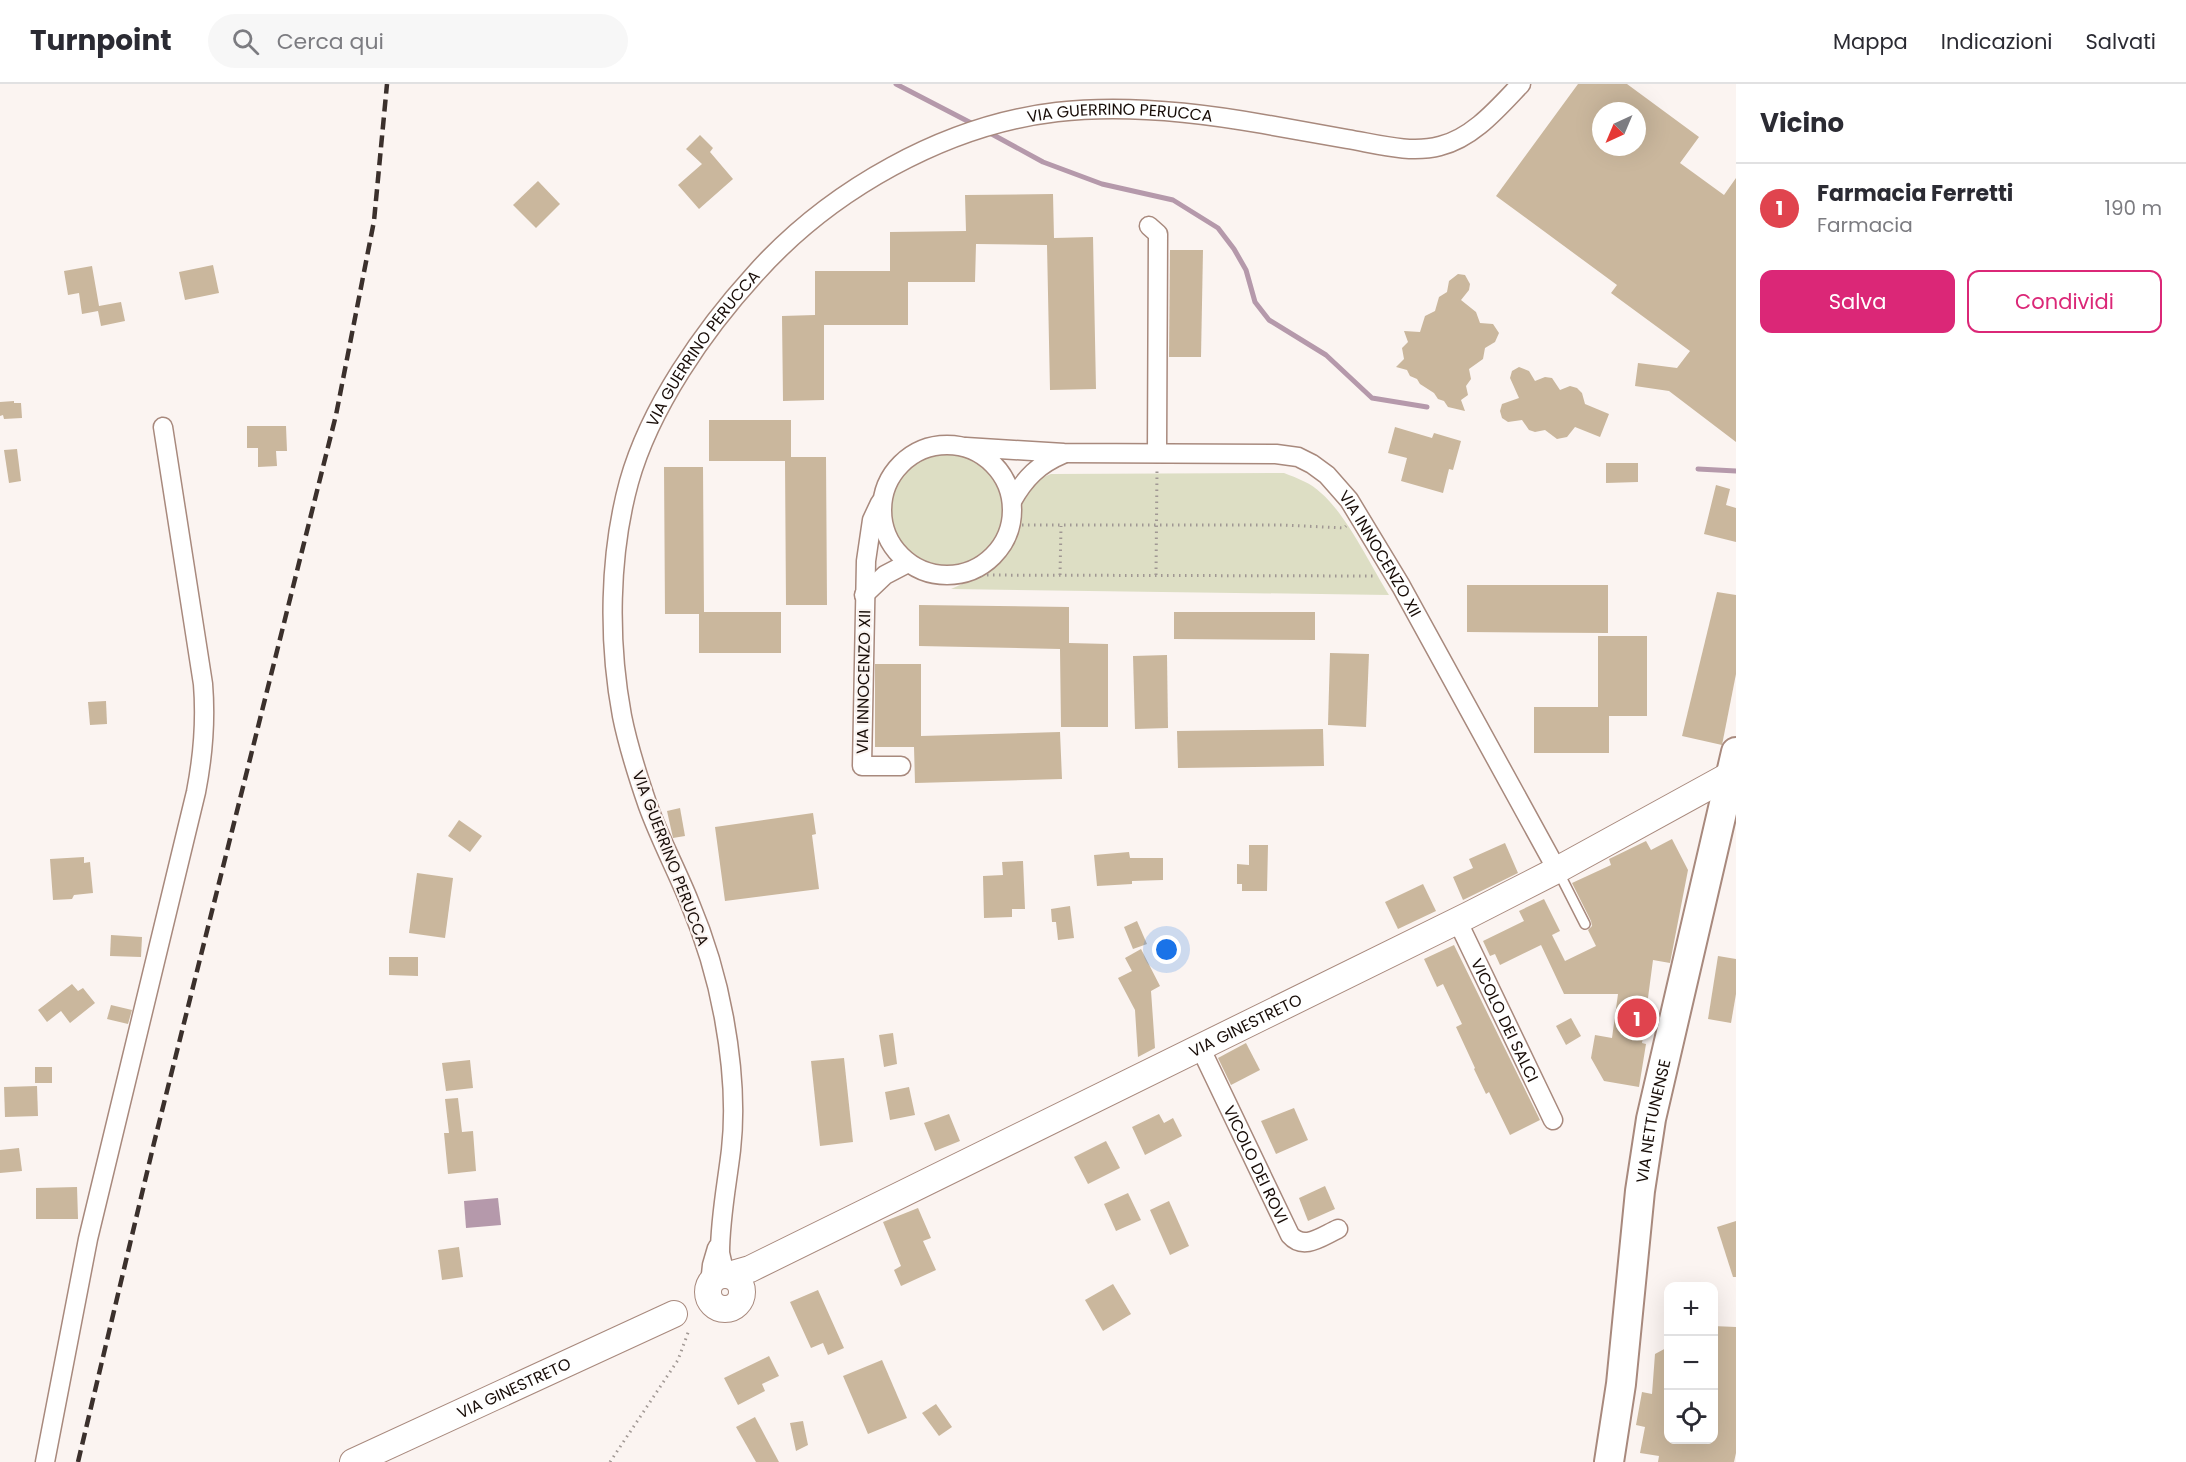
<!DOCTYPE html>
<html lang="it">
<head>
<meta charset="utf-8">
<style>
	body { margin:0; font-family:Poppins,sans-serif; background:#f7f7f7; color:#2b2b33 }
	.controls { position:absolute; right:18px; bottom:18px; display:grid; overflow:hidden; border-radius:12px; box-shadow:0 6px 24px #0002 }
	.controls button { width:54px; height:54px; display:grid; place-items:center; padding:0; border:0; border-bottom:2px solid #e1e1e2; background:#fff; color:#2b2b33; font:30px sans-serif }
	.compass { position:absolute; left:1592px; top:18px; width:54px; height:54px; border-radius:50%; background:#fff; box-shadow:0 6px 24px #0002; rotate:224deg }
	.you { position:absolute; left:1167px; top:866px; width:21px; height:21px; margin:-15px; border:4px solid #fff; border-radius:50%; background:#1a73e8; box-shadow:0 0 0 9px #1a73e833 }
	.badge { display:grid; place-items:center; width:39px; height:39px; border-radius:50%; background:#db2777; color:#fff; font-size:20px; font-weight:700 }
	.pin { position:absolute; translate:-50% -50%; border:3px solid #fff; box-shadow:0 2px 6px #0006 }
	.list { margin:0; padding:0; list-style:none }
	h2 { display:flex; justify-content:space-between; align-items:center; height:78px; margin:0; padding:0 24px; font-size:26px }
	h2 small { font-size:20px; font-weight:400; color:#7c7c81 }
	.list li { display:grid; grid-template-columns:39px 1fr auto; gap:18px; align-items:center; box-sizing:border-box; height:90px; padding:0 24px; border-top:2px solid #e1e1e2 }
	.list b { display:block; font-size:22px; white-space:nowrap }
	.list p { margin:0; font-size:20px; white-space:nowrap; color:#7c7c81 }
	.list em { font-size:20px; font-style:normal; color:#7c7c81 }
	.actions { display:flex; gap:12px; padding:18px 24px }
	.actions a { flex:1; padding:14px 0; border:2px solid #db2777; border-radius:12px; text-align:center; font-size:21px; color:#db2777 }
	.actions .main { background:#db2777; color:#fff }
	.icon { flex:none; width:33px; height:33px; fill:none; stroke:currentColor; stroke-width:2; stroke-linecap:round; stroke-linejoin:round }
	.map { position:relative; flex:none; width:1736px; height:1378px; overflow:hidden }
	header { display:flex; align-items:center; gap:36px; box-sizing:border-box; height:84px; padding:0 30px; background:#fff; border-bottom:2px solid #e1e1e2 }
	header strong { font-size:28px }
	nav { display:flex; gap:33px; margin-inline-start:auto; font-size:21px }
	.search { width:420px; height:54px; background:#f7f7f7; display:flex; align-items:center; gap:15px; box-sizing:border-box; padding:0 21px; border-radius:33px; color:#7c7c81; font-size:22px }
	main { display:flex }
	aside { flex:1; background:#fff }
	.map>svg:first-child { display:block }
</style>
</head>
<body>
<header>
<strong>Turnpoint</strong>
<div class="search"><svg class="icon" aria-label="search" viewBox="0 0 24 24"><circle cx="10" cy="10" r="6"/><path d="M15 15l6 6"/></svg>Cerca qui</div>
<nav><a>Mappa</a><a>Indicazioni</a><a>Salvati</a></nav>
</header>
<main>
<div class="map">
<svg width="1736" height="1378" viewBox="0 0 1736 1378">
	<rect width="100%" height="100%" fill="#fbf4f1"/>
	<!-- green -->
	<g fill="#dddec4">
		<circle cx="947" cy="426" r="57"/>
		<path d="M1284,389c13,5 27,10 37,20 25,21 50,73 68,102l-438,-6 36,-16 17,-14 14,-26 1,-30 17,-23 15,-6z"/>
	</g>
	<!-- water -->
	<polygon fill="#b599ab" points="498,1114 501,1141 466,1144 464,1117"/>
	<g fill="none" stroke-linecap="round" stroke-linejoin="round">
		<!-- stream -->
		<g stroke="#b599ab" stroke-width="5">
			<polyline points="896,0 975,41"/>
			<polyline points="988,48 1043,78 1102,100 1173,116 1218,144 1234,165 1246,186 1255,218 1269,236 1326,271 1372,314 1427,323"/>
			<polyline points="1698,385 1736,387"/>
		</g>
	</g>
	<!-- building -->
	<g fill="#cab79d" fill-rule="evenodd">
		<path d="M1578,0h49l72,53 -19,26 44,32 12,-17v264l-67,-51 -34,-5 3,-23 39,5 13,-17 -79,-58 6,-8 -121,-89zM1601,27h36v36h-36z"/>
		<polygon points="700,51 713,64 710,68 733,95 699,125 678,101 702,80 686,65"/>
		<polygon points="538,97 560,120 536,144 513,121"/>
		<polygon points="1053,110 1054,154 1093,153 1096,305 1050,306 1047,161 976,160 975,198 908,198 908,241 824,241 824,316 783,317 782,232 815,231 815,187 890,187 890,148 966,147 965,111"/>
		<polygon points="1170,166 1203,166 1201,273 1169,273"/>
		<polygon points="213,181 219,209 185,216 179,188"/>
		<polygon points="92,182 99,222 121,218 125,237 101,242 98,227 82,230 79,209 68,211 64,187"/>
		<polygon points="1458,190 1465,191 1470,200 1469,206 1461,216 1476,228 1480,239 1493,240 1499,249 1495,258 1485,264 1483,275 1469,285 1471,295 1466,302 1468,311 1461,316 1465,327 1448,323 1444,317 1438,315 1434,309 1420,300 1417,295 1410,292 1407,286 1396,283 1404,275 1402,264 1408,258 1404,247 1420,248 1425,232 1435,227 1439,213 1447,208 1449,197"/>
		<polygon points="1519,283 1529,287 1535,297 1545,293 1552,294 1560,306 1570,302 1577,304 1582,309 1585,320 1609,330 1600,353 1575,343 1567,353 1557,355 1545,346 1535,348 1529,346 1522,336 1508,338 1502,334 1500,327 1502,320 1519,314 1510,294 1512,287"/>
		<polygon points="14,317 14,319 21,319 22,334 4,335 3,331 0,332 0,318"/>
		<polygon points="709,336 791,336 791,373 826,373 827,521 786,521 785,377 709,377"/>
		<polygon points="247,342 286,342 287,367 276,367 277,382 258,383 258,364 247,364"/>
		<polygon points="1395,343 1432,354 1434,349 1461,357 1453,386 1449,385 1443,409 1401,397 1407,374 1388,369"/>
		<polygon points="17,365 21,397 9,399 4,366"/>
		<polygon points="1606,379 1638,379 1638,398 1606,399"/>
		<polygon points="664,383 703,383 704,528 781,528 781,569 699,569 699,530 665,530"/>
		<polygon points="1716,401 1730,405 1726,421 1736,424 1736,458 1704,450"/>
		<polygon points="1467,501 1608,501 1608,549 1467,548"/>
		<polygon points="1717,508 1736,511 1736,590 1722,661 1682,652"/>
		<polygon points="919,521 1069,523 1069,559 1108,560 1108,643 1061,643 1060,565 919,562"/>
		<polygon points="1174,528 1315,528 1315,556 1174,555"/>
		<polygon points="1598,552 1647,552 1647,632 1609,632 1609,669 1534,669 1534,623 1598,623"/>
		<polygon points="1330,569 1369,570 1366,643 1328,641"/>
		<polygon points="1167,571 1168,644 1135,645 1133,572"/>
		<polygon points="875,580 921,580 921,652 1060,648 1062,695 915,699 914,663 875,663"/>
		<polygon points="106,617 107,640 90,641 88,618"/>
		<polygon points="1323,645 1324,682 1178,684 1177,647"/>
		<polygon points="680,724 685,752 673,754 667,727"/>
		<polygon points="813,729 816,750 812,751 819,805 725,817 715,743"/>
		<polygon points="459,736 482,752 470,768 448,752"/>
		<polygon points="1672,755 1688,786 1670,879 1653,876 1642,959 1646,960 1639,1003 1604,997 1591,974 1595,951 1612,954 1618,910 1564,910 1541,861 1500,881 1495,870 1490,872 1483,857 1524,837 1519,827 1544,815 1560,847 1552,851 1565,877 1596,862 1588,846 1592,842 1591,837 1572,799 1611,781 1609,775 1646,757 1651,766"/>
		<polygon points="1505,759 1518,789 1463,816 1453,793 1473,784 1469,775"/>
		<polygon points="1249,761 1268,761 1267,807 1242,807 1242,800 1237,800 1237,780 1249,781"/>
		<polygon points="1129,768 1130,774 1163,774 1163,796 1132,797 1132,800 1097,802 1094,771"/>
		<polygon points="84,773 84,779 90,778 93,809 74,811 72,815 53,816 50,775"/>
		<polygon points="1023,777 1025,825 1012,825 1012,833 984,834 983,792 1003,791 1002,778"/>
		<polygon points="417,789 453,794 445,854 409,849"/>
		<polygon points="1423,800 1436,827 1398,845 1385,818"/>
		<polygon points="1070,822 1074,854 1058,856 1056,838 1052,838 1051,825"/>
		<polygon points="1137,837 1147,860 1133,865 1124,843"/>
		<polygon points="111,851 142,853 141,873 110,872"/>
		<polygon points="1454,861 1540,1036 1510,1051 1489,1008 1486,1010 1474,985 1475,984 1456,943 1462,940 1443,900 1437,903 1424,875"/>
		<polygon points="1141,865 1160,902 1151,907 1155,964 1138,973 1135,926 1118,894 1132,887 1125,874"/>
		<polygon points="1718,872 1736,875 1736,910 1731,939 1708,935"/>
		<polygon points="389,873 418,873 418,892 389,891"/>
		<polygon points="72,900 78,907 83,904 95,919 70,939 61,927 47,938 38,926"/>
		<polygon points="111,921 132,926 128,940 107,935"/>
		<polygon points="1571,934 1581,952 1566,961 1556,942"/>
		<polygon points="893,949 897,980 884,983 879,951"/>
		<polygon points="1246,959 1260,986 1231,1001 1218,974"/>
		<polygon points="844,974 853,1058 820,1062 811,977"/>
		<polygon points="470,976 473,1004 446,1007 442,979"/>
		<rect x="35" y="983" width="17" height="16"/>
		<polygon points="37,1002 38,1032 5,1033 4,1003"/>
		<polygon points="909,1003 915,1031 890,1036 885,1008"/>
		<polygon points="458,1014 462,1048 473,1047 476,1087 448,1090 444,1049 449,1049 445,1015"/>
		<polygon points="1294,1024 1308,1056 1276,1070 1261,1037"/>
		<polygon points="949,1030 960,1057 935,1067 924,1039"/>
		<polygon points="1159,1030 1164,1039 1173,1034 1182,1052 1145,1071 1132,1043"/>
		<polygon points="1106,1057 1120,1084 1088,1100 1074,1073"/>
		<polygon points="19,1064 22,1087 0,1089 0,1066"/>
		<polygon points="1325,1102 1335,1125 1308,1137 1299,1114"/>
		<polygon points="77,1103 78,1135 36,1135 36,1104"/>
		<polygon points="1128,1109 1141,1136 1116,1147 1104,1120"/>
		<polygon points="1169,1117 1189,1162 1170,1171 1150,1126"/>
		<polygon points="918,1124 931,1154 923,1157 936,1186 901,1202 894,1186 901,1182 883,1138"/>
		<polygon points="1736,1137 1736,1193 1733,1193 1717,1143"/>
		<polygon points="459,1163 463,1193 442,1196 438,1166"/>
		<polygon points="1113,1200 1131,1230 1103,1247 1085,1216"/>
		<polygon points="818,1206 844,1264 828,1271 823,1259 811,1264 790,1218"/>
		<polygon points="1713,1242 1736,1243 1736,1369 1734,1378 1658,1378 1659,1372 1640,1369 1645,1343 1636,1341 1642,1308 1652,1310 1655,1270 1668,1263 1668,1356 1713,1356"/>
		<polygon points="769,1272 779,1292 762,1300 765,1307 738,1321 724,1294"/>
		<polygon points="882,1276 907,1334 868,1350 843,1292"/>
		<polygon points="936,1320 952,1343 939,1352 922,1329"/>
		<polygon points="755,1333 779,1378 756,1378 736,1343"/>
		<polygon points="803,1337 808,1361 796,1367 790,1339"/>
	</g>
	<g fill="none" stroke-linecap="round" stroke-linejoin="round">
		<!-- lane casing -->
		<g stroke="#a8897d" stroke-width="12">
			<polyline id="lane" points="1558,787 1585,840"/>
		</g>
		<!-- street casing -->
		<g stroke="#a8897d" stroke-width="21">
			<g id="street">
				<polyline points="1149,142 1158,150 1157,369"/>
				<circle cx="947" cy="426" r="65"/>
				<path id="s1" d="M966,363l98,6 212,1 22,3 14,7 15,11 22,25 52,86 156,284"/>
				<path d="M1012,417c13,-23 27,-37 51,-47"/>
				<polyline points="880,419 872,436 866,477 862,682 901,682"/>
				<polyline points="864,511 885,491 908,479"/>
				<path id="s2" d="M1457,836l96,200"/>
				<path id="s3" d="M1200,963l90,188c14,16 32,1 48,-6"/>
				<path id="s4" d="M729,1191l-6,-9 -3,-13c0,-35 7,-69 11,-103 5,-44 1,-88 -7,-132 -7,-39 -19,-79 -35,-117 -13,-32 -29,-62 -41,-95 -10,-29 -20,-60 -26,-90 -14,-75 -13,-161 7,-234 21,-75 75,-152 126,-208 75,-84 190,-149 302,-162 68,-8 139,0 206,12 28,5 56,10 84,15 30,5 63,15 93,7 33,-8 58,-38 81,-62"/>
				<polyline points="710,1200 712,1181 717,1164"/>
				<path d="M45,1378l43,-223 108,-447c7,-36 10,-71 7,-108l-40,-257"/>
			</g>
		</g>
		<!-- secondary casing -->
		<g stroke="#a8897d" stroke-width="28">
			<g id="secondary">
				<path id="s5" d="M729,1191l21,-6 719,-354 88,-45 173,-95"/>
				<circle cx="725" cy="1208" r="17"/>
				<path id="s6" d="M353,1378l321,-148"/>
			</g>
		</g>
		<!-- primary casing -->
		<g stroke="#a8897d" stroke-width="32">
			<g id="primary">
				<path id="s7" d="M1609,1378l12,-78 19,-193 11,-72 85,-367"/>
			</g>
		</g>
		<!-- path -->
		<g stroke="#a09793" stroke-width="3" stroke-dasharray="1.5 4.5" stroke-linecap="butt">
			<polyline points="1010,441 1283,441 1344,444 1346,442"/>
			<polyline points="957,491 1376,492"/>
			<polyline points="1060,491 1061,442"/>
			<polyline points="1156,491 1157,385"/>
			<polyline points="610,1378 678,1276 689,1246"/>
		</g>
		<!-- lane -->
		<use href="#lane" stroke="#fff" stroke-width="9"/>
		<!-- street -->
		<use href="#street" stroke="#fff" stroke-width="18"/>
		<!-- secondary -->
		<use href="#secondary" stroke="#fff" stroke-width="26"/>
		<!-- primary -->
		<use href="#primary" stroke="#fff" stroke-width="28"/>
		<!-- rail -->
		<polyline stroke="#3b302c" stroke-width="4.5" stroke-dasharray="12 6" stroke-linecap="butt" points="78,1378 154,1059 336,331 374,137 387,0"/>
	</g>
	<g text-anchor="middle" stroke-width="4.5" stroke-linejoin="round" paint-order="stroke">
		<!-- street labels -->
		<g font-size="16" fill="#180d08" stroke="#fbf4f1">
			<text dy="6" stroke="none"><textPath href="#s4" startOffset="1474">VIA GUERRINO PERUCCA</textPath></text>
			<text dy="6" stroke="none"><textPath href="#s4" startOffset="970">VIA GUERRINO PERUCCA</textPath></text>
			<text dy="6" stroke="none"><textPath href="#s1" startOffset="462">VIA INNOCENZO XII</textPath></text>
			<text transform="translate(863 598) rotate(-89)" y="6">VIA INNOCENZO XII</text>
			<text transform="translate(671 774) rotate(69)" y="6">VIA GUERRINO PERUCCA</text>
			<text dy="6" stroke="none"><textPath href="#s2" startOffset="111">VICOLO DEI SALCI</textPath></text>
			<text dy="6" stroke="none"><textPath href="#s5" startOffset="574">VIA GINESTRETO</textPath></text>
			<text dy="6" stroke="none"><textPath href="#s7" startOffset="344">VIA NETTUNENSE</textPath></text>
			<text dy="6" stroke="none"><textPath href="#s3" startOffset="130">VICOLO DEI ROVI</textPath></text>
			<text dy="6" stroke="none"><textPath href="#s6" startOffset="177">VIA GINESTRETO</textPath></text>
		</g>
	</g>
</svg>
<div class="controls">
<button>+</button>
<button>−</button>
<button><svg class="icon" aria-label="locate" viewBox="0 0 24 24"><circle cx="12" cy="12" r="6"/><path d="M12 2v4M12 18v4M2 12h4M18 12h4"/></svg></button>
</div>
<svg class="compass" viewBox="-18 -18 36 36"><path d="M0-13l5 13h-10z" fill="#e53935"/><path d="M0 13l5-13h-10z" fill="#7c7c81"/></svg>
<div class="you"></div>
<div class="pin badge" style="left:1637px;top:934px;background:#e0444e">1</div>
</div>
<aside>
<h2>Vicino<small></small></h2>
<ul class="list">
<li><span class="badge" style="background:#e0444e">1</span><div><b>Farmacia Ferretti</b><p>Farmacia</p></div><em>190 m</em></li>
</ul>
<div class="actions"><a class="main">Salva</a><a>Condividi</a></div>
</aside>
</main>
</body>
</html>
